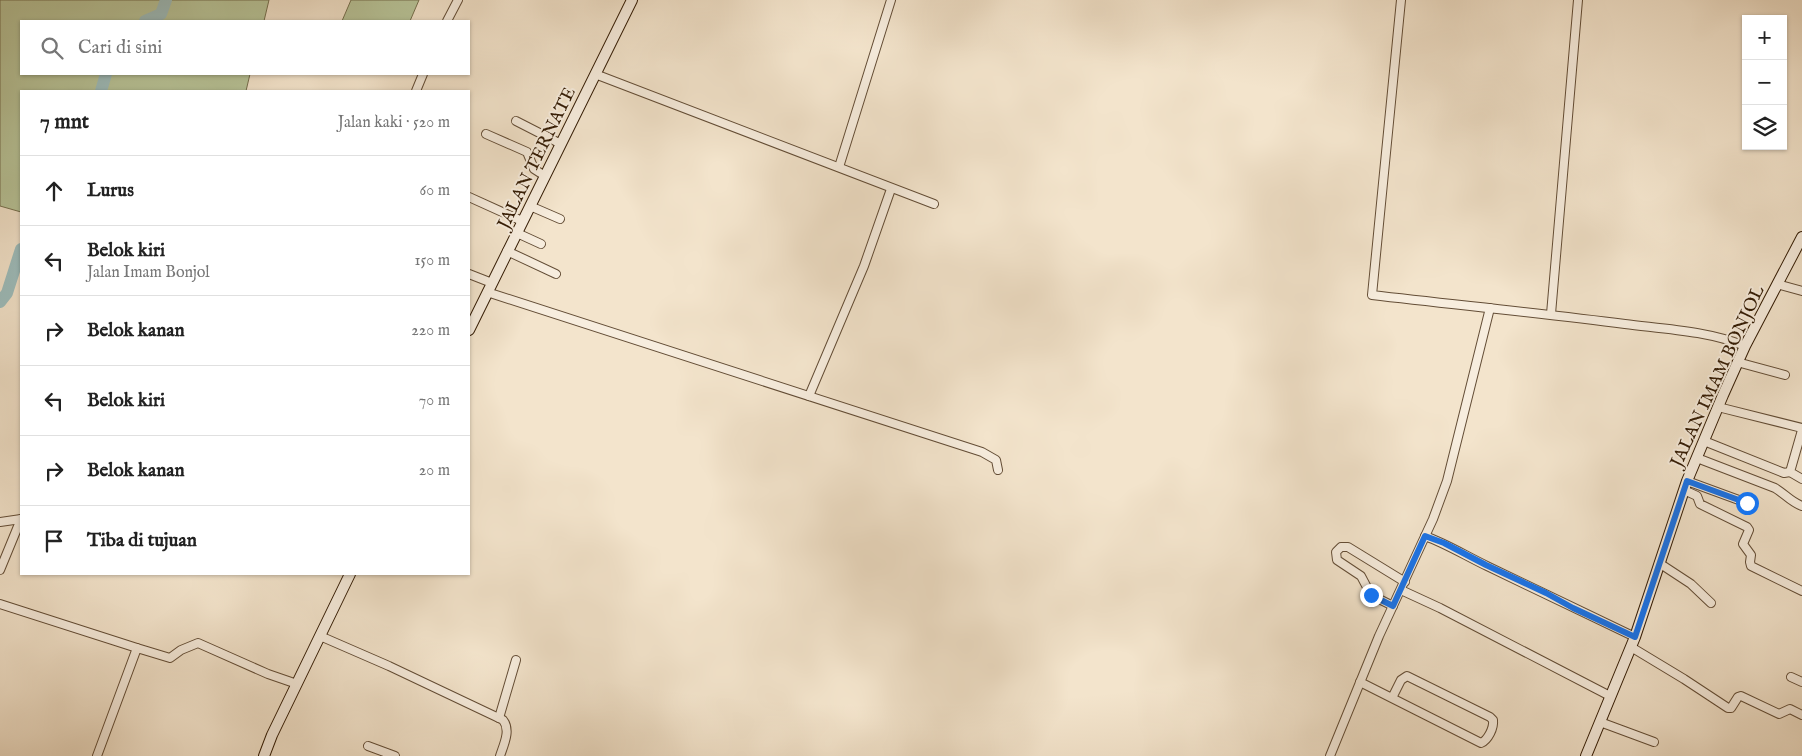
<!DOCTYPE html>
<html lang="id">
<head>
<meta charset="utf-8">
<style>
	body { margin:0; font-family:"IM FELL English",serif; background:#f6f6f6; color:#222 }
	.controls { position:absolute; right:15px; top:15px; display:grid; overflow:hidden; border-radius:0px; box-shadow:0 1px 4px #0004 }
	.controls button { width:45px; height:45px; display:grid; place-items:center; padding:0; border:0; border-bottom:1px solid #e0e0e0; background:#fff; color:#222; font:25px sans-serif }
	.stop { position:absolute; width:15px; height:15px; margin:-11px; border:4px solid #1a73e8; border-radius:50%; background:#fff }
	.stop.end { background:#1a73e8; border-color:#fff; box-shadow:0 1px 5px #0008 }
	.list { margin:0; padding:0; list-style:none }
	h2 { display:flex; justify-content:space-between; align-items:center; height:65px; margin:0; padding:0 20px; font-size:21px }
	h2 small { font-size:16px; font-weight:400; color:#767676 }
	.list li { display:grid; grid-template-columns:32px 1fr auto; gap:15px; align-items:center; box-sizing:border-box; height:70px; padding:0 20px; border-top:1px solid #e0e0e0 }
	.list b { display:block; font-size:19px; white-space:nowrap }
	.list p { margin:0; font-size:16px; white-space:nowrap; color:#767676 }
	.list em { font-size:16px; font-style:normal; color:#767676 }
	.icon { flex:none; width:28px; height:28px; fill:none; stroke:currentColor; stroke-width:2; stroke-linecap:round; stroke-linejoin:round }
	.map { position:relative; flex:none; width:1802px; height:756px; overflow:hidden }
	.search { position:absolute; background:#fff; box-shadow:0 1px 4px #0004; left:20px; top:20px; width:450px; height:55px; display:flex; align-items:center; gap:12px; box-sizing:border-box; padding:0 18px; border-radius:0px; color:#767676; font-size:19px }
	.panel { position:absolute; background:#fff; box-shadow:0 1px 4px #0004; left:20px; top:90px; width:450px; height:485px; border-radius:0px }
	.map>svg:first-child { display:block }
</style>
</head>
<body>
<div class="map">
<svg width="1802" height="756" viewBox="0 0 1802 756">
	<rect width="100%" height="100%" fill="#f3e4cc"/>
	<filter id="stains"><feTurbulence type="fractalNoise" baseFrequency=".004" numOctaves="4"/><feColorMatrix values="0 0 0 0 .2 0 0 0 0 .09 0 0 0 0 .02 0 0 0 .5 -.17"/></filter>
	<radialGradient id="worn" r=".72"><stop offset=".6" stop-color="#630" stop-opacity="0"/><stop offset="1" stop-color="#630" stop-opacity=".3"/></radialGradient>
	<!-- green -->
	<g fill="#b8c59a" stroke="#76704f">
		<polygon points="0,0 269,0 264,21 21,21 21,74 250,74 246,91 21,91 21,212 0,206"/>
		<polygon points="351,0 419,0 410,21 342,21"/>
	</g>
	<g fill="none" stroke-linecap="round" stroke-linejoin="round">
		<!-- river -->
		<g stroke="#9dbebe" stroke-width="12">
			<polyline points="145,21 161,14 166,0"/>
			<polyline points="101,91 106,74"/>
			<polyline points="0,302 7,293 21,249"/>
		</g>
		<!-- street casing -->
		<g stroke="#634d36" stroke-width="10">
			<g id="street">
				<path d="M1401,0l-29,295c85,10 169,18 253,29 40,5 83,7 120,22"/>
				<polyline points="447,21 458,0"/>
				<polyline points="595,74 934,204"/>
				<polyline points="416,91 423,74"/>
				<polyline points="516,121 561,144"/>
				<polyline points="486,134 527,152 534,169 545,176"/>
				<polyline points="839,167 891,0"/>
				<polyline points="469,197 522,221"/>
				<polyline points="530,206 560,219"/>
				<polyline points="517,233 541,244"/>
				<polyline points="507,251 556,274"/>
				<polyline points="469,274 492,283"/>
				<polyline points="1777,284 1802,291"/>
				<polyline points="487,292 982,452 996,460 998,470"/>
				<polyline points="1551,314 1578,0"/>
				<polyline points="1737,362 1785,375"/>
				<polyline points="809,396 864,266 891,189"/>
				<polyline points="1718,407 1802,428"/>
				<polyline points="1802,430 1790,472 1802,479"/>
				<polyline points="1704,441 1784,473 1790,472"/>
				<path d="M1697,458l78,30c10,6 16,14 27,18"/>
				<polyline points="1687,481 1747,503"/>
				<polyline points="1684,490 1697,496 1700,504 1747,527 1749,530 1743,544 1751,555 1750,562 1751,566 1802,591"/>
				<polyline points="0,522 21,519"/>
				<path d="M1425,536c22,8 41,20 62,30 50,24 99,48 148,71"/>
				<polyline points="1659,563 1691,584 1711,603"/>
				<polyline points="0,570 21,519"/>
				<polyline points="1401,590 1440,608 1610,696"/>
				<polyline points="0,604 137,648"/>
				<polyline points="1393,606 1371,595 1361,576 1337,560 1336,552 1341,547 1348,547 1405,582"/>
				<path d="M320,636l69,30 114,54c8,10 1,24 -3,36"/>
				<polyline points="1631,647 1684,679 1728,708 1731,708 1738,697 1741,696 1779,714 1790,709 1802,715"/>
				<polyline points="1791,677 1802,682"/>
				<path d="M1360,682l121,61c7,-3 13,-15 12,-23l-3,-3 -83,-41 -6,4 -9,18"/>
				<polyline points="499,718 516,660"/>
				<polyline points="1600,722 1654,742"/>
				<polyline points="368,746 395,756"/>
				<polyline points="97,756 137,648 170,658 181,650 198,643 268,674 297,684"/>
				<polyline points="1330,756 1379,636 1433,519 1447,481 1490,308"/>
			</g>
		</g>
		<!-- secondary casing -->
		<g stroke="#331b04" stroke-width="12">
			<g id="secondary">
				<polyline points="469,330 632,0"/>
				<polyline points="264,756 272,735 350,574"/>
				<polyline points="1586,756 1635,637 1687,481 1723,395 1745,346 1802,237"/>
			</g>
		</g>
		<!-- street -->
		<use href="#street" stroke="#f7edde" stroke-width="8"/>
		<!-- secondary -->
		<use href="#secondary" stroke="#f7edde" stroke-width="10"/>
	</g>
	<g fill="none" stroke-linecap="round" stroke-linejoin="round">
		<!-- route -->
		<polyline stroke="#1a73e8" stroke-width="6" points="1371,595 1393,606 1425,536 1444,543 1486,565 1546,593 1573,608 1635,637 1687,481 1747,503"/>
	</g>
	<g text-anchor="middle" stroke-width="4" stroke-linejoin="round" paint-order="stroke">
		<!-- street labels -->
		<g font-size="18" fill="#331b04" stroke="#f7edde">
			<text transform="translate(536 158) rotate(-64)" y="6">JALAN TERNATE</text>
			<text transform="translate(1717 376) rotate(-65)" y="6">JALAN IMAM BONJOL</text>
		</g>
	</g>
	<rect width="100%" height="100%" filter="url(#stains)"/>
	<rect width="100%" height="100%" fill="url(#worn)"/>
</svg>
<div class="controls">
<button>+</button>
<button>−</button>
<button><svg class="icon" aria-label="layers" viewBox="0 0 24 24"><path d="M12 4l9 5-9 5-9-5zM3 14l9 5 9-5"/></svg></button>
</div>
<div class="stop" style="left:1747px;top:503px"></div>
<div class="stop end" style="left:1371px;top:595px"></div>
<div class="search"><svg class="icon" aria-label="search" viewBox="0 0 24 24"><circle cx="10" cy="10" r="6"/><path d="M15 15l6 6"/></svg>Cari di sini</div>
<section class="panel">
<h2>7 mnt<small>Jalan kaki · 520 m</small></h2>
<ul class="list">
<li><svg class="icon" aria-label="ahead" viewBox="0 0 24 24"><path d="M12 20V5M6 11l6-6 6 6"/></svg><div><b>Lurus</b></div><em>60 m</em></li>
<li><svg class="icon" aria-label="left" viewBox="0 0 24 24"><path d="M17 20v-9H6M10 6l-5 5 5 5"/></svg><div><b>Belok kiri</b><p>Jalan Imam Bonjol</p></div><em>150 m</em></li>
<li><svg class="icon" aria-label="right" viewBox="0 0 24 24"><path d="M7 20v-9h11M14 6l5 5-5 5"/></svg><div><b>Belok kanan</b></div><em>220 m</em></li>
<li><svg class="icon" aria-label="left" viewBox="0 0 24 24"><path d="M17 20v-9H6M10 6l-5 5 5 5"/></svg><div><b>Belok kiri</b></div><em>70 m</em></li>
<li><svg class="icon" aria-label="right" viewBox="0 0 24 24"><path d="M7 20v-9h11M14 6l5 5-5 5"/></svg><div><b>Belok kanan</b></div><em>20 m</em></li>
<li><svg class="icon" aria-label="arrive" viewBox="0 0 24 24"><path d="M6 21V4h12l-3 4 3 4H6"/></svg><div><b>Tiba di tujuan</b></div></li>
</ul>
</section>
</div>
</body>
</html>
